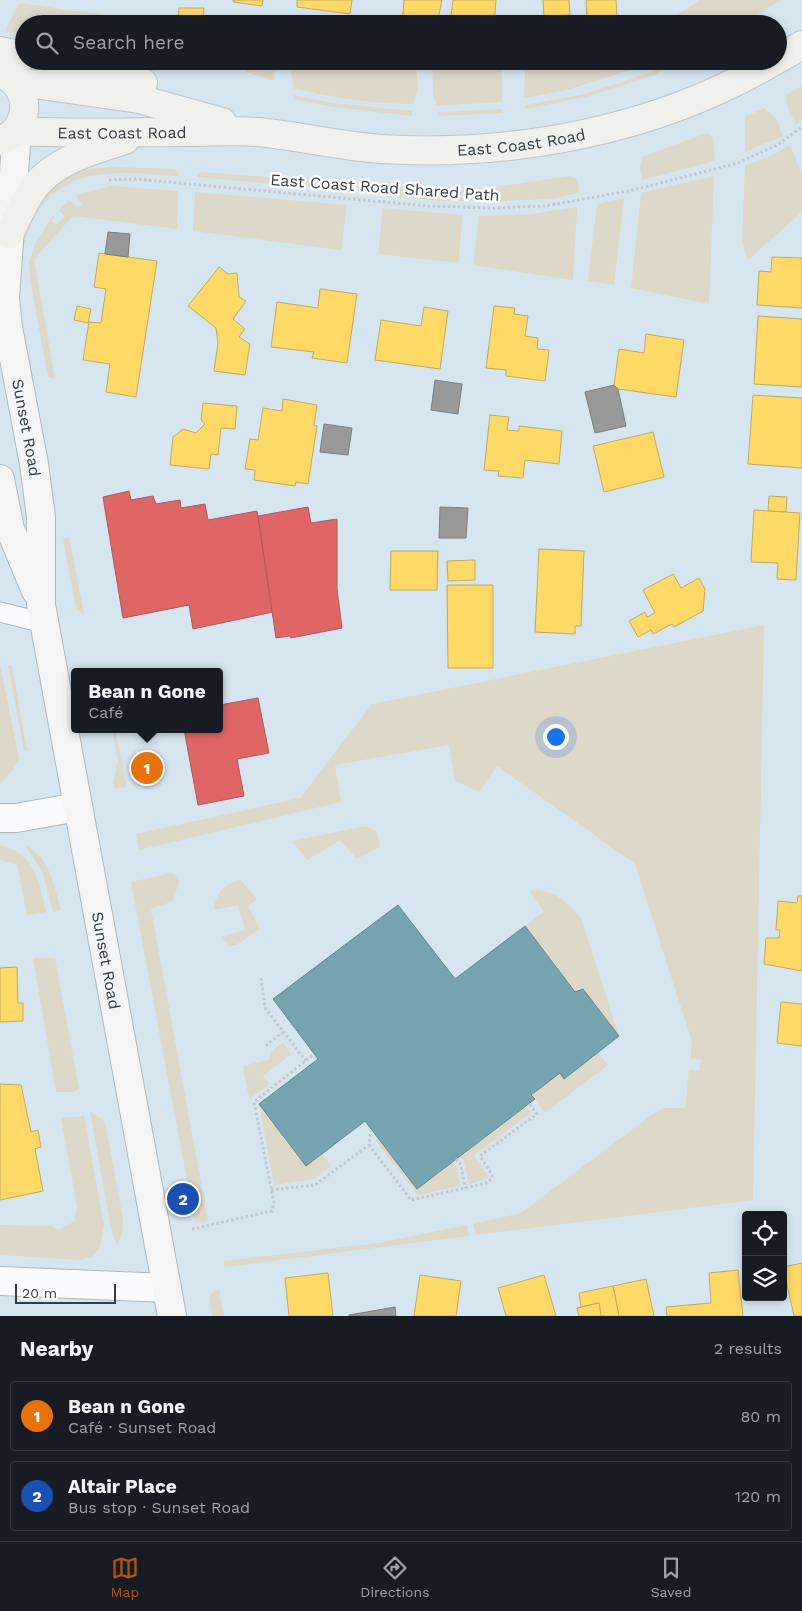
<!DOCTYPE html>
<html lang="en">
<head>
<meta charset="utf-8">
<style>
	body { margin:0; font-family:"Work Sans",sans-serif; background:#242831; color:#f1f3f6 }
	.controls { position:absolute; right:15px; bottom:15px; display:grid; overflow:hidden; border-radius:5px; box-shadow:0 2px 8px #0003 }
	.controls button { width:45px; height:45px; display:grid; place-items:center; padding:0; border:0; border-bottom:1px solid #363941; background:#171b24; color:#f1f3f6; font:25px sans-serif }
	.scale { position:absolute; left:15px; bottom:12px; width:101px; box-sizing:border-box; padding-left:5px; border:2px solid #323e45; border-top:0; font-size:14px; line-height:18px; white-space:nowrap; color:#323e45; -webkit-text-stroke:4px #fff; paint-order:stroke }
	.you { position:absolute; left:555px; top:736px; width:18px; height:18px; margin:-12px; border:4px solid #fff; border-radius:50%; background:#1a73e8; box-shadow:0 0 0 8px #1a73e833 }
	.badge { display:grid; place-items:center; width:32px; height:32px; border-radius:50%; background:#b45309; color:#fff; font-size:16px; font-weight:700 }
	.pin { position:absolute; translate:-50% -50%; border:2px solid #fff; box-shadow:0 1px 5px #0006 }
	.popup { position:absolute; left:71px; top:668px; width:152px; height:65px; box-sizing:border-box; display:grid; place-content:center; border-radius:5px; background:#171b24; filter:drop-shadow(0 1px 4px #0005); font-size:16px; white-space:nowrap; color:#9ea1a6 }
	.popup b { font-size:19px; color:#f1f3f6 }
	.popup::after { content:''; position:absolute; left:50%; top:100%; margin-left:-10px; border:10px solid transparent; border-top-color:#171b24 }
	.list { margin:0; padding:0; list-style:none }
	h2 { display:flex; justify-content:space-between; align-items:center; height:65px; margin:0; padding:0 20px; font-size:21px }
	h2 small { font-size:16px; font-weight:400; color:#9ea1a6 }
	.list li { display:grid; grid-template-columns:32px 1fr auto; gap:15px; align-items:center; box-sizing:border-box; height:70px; margin:0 10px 10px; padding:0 10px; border:1px solid #363941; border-radius:5px }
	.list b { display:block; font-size:19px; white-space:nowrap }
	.list p { margin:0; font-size:16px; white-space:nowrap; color:#9ea1a6 }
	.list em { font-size:16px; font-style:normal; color:#9ea1a6 }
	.icon { flex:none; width:28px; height:28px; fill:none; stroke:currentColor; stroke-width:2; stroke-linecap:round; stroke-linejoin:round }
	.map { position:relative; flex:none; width:802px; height:1316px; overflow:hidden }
	.search { position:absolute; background:#171b24; box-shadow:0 2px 8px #0003; left:15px; right:15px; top:15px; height:55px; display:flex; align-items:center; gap:12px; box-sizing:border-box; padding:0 18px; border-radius:28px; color:#9ea1a6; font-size:19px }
	.sheet { height:225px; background:#171b24 }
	nav { display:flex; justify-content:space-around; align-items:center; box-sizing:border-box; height:70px; border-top:1px solid #363941; background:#171b24; font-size:14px; color:#9ea1a6 }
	nav a { display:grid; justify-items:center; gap:2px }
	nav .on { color:#b45309 }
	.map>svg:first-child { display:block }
</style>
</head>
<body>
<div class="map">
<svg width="802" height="1316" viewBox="0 0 802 1316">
	<rect width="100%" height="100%" fill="#d6e6f0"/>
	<!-- green -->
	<g fill="#ded8c8">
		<polygon points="700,0 781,0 742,24 667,24 669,20"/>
		<polygon points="19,3 99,14 100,24 24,24 24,36 5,31"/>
		<polygon points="248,61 276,61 274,81 246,72"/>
		<path d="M292,61h124l2,28 -5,15c-39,0 -81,-6 -119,-16l-3,-15z"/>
		<polygon points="432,61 461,61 502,67 502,102 437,106 433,94"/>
		<polygon points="549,61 659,61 567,90 524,98 525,69"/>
		<polygon points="661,69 658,74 586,97 526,109 526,105 585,94"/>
		<polygon points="802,86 802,120 796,124 788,109 786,95"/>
		<polygon points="293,95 333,103 412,111 412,116 333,107 293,99"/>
		<polygon points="764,108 776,118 783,136 745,152 745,117"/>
		<polygon points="503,109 503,113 440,116 438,112"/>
		<polygon points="707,133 713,137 715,161 642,180 640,169 642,157"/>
		<polygon points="790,145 802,174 802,212 748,260 742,242 745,165 769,157"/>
		<path d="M111,167l64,2 5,7c-78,-6 -138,-12 -159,80l1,-20 15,-29 26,-29 24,-9z"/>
		<polygon points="201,172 347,183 347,191 196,177"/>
		<polygon points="570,176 577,179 579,193 551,199 479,202 487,188"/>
		<polygon points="714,176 709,304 631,288 641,193"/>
		<polygon points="112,186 178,191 177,229 73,216 34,259 55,379 48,377 30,279 29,262 36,242 53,215 55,217 51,221 56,225 65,217 59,210 69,200 78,208 82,205 76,196 79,194"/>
		<polygon points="392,187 460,189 464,201 439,201 388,195"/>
		<polygon points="195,192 347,205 341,250 193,231"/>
		<polygon points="624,198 614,285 588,281 597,204"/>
		<polygon points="577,207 573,280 473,265 479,216 531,214"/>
		<polygon points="383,208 463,215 458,263 378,254"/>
		<polygon points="69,537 84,614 76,609 63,539"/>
		<polygon points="764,625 753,1200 476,1235 473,1224 521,1213 653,1114 664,1108 685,1108 689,1070 699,1071 701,1060 690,1058 692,1042 635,864 497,766 479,792 455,781 449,745 335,765 341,802 139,850 136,834 300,798 372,704"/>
		<polygon points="0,664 19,759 12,771 0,784"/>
		<polygon points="8,665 12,665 27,751 24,751"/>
		<polygon points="112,729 115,729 127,787 115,789 113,782 118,761"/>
		<polygon points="366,826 377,831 380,847 357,859 340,840 307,860 292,841"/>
		<path d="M0,845c35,9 39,36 46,67l-19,3 -10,-51 -17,-4z"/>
		<path d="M25,845c25,12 29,41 36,65l-8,2 -10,-39z"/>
		<polygon points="171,873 175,874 179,882 173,901 151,909 208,1221 195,1223 131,882"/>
		<path d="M241,880l16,19 -9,7 12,23 -24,16h-6l-10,-8 25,-7 -7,-25 -24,5c2,-17 10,-27 27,-30z"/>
		<path d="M535,890c21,1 33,13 46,28l38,118 -36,-47 -8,3 -50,-66 19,-14 -15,-21z"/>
		<polygon points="33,958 55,958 79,1089 73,1092 56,1092"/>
		<polygon points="283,1043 291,1054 263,1076 270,1084 249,1099 243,1066 268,1060 273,1049"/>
		<polygon points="598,1053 608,1065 545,1113 531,1095 560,1073 564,1079"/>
		<polygon points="259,1104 306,1165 322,1153 331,1166 314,1179 274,1185"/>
		<polygon points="526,1106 531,1113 474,1155 489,1178 469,1184 464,1162 460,1156"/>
		<polygon points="90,1111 105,1122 123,1219 122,1234 117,1246 111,1229"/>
		<polygon points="84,1116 104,1225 100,1247 93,1256 80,1260 0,1255 0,1225 52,1226 58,1230 75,1221 74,1219 77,1207 61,1118"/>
		<polygon points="378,1138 417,1189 453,1162 457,1168 460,1186 418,1195 375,1140"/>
		<polygon points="467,1225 469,1236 225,1267 223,1261 378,1243"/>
		<polygon points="219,1290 224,1316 212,1316 209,1298 213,1292"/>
	</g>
	<!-- homes -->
	<g fill="#ffd966" stroke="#c2aa5c">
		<polygon points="233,0 263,0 262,6 233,2"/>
		<polygon points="297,0 352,0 350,14 297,7"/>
		<polygon points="404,0 442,0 437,24 402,24"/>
		<polygon points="453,0 496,0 494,24 450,24"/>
		<polygon points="543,0 569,0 570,15 544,17"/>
		<polygon points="586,0 616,0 617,19 587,21"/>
		<polygon points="179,8 204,8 203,24 178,22"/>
		<polygon points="99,253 157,261 136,397 106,392 110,364 83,360 89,322 101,323 106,289 94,287"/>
		<polygon points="772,257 802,258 802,308 757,305 759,271 771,272"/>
		<polygon points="219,267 228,274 237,273 239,297 246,301 233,319 245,329 239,337 250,344 245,375 214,371 218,343 216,328 188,306"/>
		<polygon points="320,289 357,294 347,363 312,358 314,352 271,347 277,302 318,308"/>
		<polygon points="77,306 91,309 88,323 74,320"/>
		<polygon points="494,306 515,308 514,314 528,316 525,336 538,338 537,349 549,350 545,381 506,376 506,370 486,368"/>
		<polygon points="424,307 448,311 440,369 375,360 381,320 421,326"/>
		<polygon points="758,316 802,319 802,387 754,384"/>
		<polygon points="646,334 684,340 676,397 618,389 614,385 619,349 644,353"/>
		<polygon points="753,395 802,398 802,468 748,464"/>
		<polygon points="283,399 317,405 314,425 317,426 308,484 296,482 295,486 254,480 255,470 245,469 250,439 258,440 263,408 282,411"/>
		<polygon points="203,403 237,406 235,429 221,428 218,455 211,454 209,469 170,465 173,437 183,429 196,433 205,424 201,420"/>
		<polygon points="490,415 509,417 507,430 519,431 519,426 562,431 559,464 525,460 523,478 498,476 499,471 484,470"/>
		<polygon points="653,432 664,477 604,492 593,446"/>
		<polygon points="769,496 787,497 786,512 768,511"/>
		<polygon points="754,510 800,513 796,580 777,579 778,563 751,562"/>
		<polygon points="539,549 584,551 581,626 575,626 575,634 535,632"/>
		<polygon points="391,551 438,551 437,590 390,590"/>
		<polygon points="475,560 475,580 448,581 447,561"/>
		<polygon points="673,574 681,588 699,578 705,589 703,611 674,627 672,624 653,634 651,630 638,637 629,621 645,612 647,617 655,613 643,590"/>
		<polygon points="447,585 493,585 493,668 448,668"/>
		<polygon points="798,896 802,896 802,971 764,964 766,938 779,938 780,930 776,930 778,901 797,903"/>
		<polygon points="17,967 18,1003 23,1003 23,1021 0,1022 0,968"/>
		<polygon points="781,1002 802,1004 802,1046 777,1043"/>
		<polygon points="0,1084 21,1085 31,1132 38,1130 41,1147 35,1149 43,1191 0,1200"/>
		<polygon points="802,1263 802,1316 794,1316 783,1267"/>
		<polygon points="738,1270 743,1316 667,1316 666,1307 711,1303 709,1273"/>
		<polygon points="328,1273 333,1316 289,1316 285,1278"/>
		<polygon points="420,1275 461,1281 456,1316 414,1316"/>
		<polygon points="544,1275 556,1316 506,1316 498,1288"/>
		<polygon points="646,1279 654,1316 619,1316 613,1286"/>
		<polygon points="613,1286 619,1316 601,1316 599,1303 581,1307 579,1293"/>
		<polygon points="599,1303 601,1316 579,1316 577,1308"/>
	</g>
	<!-- shops -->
	<g fill="#e06666" stroke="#ac5a5c">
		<polygon points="129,491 131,500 153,496 156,504 180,500 181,508 205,504 208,520 257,511 273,612 193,629 189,605 123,618 103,497"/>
		<polygon points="308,507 311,523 337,519 337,589 342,628 291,638 290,636 276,638 258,516"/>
		<polygon points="258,698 269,753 237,759 244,796 198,805 184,729 220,729 220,705"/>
		<polygon points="153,758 156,775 142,778 138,761"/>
	</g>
	<!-- public -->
	<polygon fill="#76a5af" stroke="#62868f" points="398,905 455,979 525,926 575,992 583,989 619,1036 564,1079 560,1073 531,1095 535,1099 417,1189 365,1121 306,1166 259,1104 318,1059 273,999"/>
	<!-- industry -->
	<g fill="#999" stroke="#7a7e80">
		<polygon points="108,232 130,234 128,257 105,254"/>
		<polygon points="435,380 462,384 458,414 431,410"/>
		<polygon points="614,385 618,389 626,426 595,433 585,392"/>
		<polygon points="324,424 352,428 348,455 320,452"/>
		<polygon points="440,507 468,508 466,538 439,538"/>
		<polygon points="395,1307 396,1316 349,1316 349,1315"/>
	</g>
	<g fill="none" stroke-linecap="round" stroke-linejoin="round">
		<!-- service casing -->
		<g stroke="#abb8c0" stroke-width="21">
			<polyline id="service" points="0,612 44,623"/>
		</g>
		<!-- minor casing -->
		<g stroke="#abb8c0" stroke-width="30">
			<g id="minor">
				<polyline points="0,818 16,818 78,807"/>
				<polyline points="0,1281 167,1288"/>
			</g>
		</g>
		<!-- secondary casing -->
		<g stroke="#abb8c0" stroke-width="30">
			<g id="secondary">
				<path id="s1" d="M17,131l-12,167 3,29 26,137 7,53v88l131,711"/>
				<polyline points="0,479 10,529 36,591"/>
			</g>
		</g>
		<!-- primary casing -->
		<g stroke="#bcc5c9" stroke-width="30">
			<g id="primary">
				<polyline points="0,51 24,56"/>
				<polyline points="778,59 802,45"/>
				<polyline points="48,61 143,83"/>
				<polyline points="13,81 139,99 222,122"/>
				<path id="s2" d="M17,131c58,3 116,1 175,1 21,0 44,-2 66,0 41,4 82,14 123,17 134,8 277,-19 393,-88"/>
				<path d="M0,141c31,-12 33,-54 2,-67"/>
				<path d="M9,234c7,-13 13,-29 22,-42 20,-31 60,-41 94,-52"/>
			</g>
		</g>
		<!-- path -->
		<g stroke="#c2c8cc" stroke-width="3" stroke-dasharray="2.5 2.5" stroke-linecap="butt">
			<polyline points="109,180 135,179 428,206 492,208 546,206 633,190 738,163 777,145 802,127"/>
			<polyline points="261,978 265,1008 306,1061"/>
			<polyline points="266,1046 283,1032"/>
			<polyline points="369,1145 411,1200 487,1183 492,1178 492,1175 480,1156 537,1114 529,1103"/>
			<polyline points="456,1159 461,1165 465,1188"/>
			<polyline points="271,1190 315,1185 369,1145 371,1130"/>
			<polyline points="192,1229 272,1211 274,1203 254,1102 314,1054"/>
		</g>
		<!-- service -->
		<use href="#service" stroke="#f9fbfd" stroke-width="19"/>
		<!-- minor -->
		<use href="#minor" stroke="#f9fbfd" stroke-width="28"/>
		<!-- secondary -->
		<use href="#secondary" stroke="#f5f5f5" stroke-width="28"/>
		<!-- primary -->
		<use href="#primary" stroke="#f0f0ed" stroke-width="28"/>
	</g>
	<g text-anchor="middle" stroke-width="5" stroke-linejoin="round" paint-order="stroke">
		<!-- street labels -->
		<g font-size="16" fill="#323e45" stroke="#fff">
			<text dy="6" stroke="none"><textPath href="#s2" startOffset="105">East Coast Road</textPath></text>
			<text dy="6" stroke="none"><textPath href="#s2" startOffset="506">East Coast Road</textPath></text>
			<text transform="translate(385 187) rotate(4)" y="6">East Coast Road Shared Path</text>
			<text dy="6" stroke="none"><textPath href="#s1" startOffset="299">Sunset Road</textPath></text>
			<text dy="6" stroke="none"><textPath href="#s1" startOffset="839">Sunset Road</textPath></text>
		</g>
	</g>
</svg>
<div class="controls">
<button><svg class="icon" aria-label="locate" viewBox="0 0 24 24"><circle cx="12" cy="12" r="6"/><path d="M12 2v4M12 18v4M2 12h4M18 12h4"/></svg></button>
<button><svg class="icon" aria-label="layers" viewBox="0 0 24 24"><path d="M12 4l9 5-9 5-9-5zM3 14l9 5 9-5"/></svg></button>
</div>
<div class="scale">20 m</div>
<div class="you"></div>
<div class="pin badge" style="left:147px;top:768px;background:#e8710a">1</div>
<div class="popup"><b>Bean n Gone</b>Café</div>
<div class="pin badge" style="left:183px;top:1199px;background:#1a4fb4">2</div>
<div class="search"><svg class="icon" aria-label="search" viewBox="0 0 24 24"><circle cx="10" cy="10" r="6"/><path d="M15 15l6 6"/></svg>Search here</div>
</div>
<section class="sheet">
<h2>Nearby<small>2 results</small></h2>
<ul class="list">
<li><span class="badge" style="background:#e8710a">1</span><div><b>Bean n Gone</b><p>Café · Sunset Road</p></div><em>80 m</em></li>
<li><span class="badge" style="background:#1a4fb4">2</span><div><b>Altair Place</b><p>Bus stop · Sunset Road</p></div><em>120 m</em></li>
</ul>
</section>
<nav>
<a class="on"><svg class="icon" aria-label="map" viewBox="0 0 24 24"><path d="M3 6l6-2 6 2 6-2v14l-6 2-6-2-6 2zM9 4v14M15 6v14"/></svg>Map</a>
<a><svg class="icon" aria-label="directions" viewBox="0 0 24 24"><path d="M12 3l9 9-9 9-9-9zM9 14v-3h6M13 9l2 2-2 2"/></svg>Directions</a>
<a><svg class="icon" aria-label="saved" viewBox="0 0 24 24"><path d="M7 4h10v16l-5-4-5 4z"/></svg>Saved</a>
</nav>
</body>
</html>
